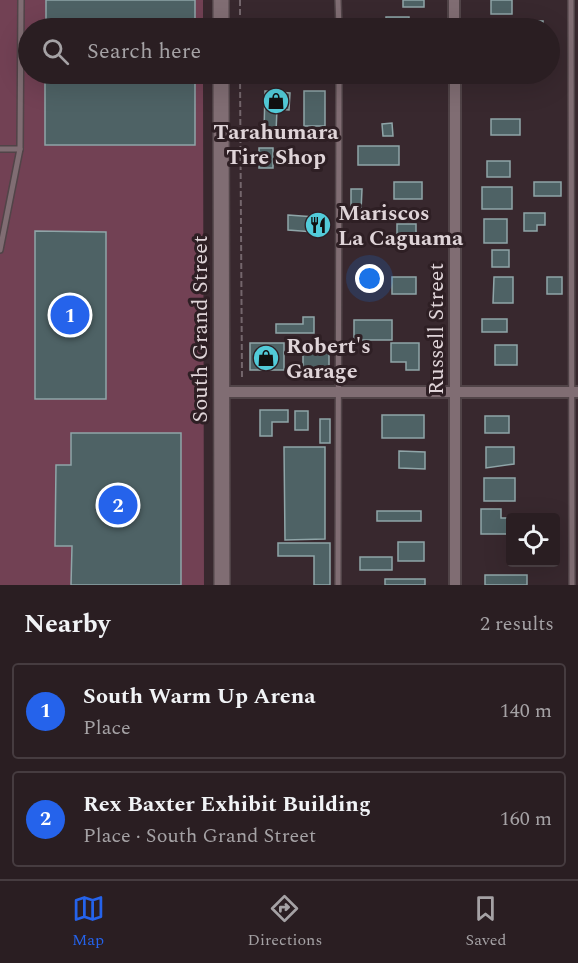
<!DOCTYPE html>
<html lang="en">
<head>
<meta charset="utf-8">
<style>
	body { margin:0; font-family:Spectral,serif; background:#362b2f; color:#f1f3f6 }
	.controls { position:absolute; right:18px; bottom:18px; display:grid; overflow:hidden; border-radius:6px; box-shadow:0 6px 24px #0002 }
	.controls button { width:54px; height:54px; display:grid; place-items:center; padding:0; border:0; border-bottom:2px solid #463c40; background:#2a1e22; color:#f1f3f6; font:30px sans-serif }
	.you { position:absolute; left:370px; top:279px; width:21px; height:21px; margin:-15px; border:4px solid #fff; border-radius:50%; background:#1a73e8; box-shadow:0 0 0 9px #1a73e833 }
	.badge { display:grid; place-items:center; width:39px; height:39px; border-radius:50%; background:#2563eb; color:#fff; font-size:20px; font-weight:700 }
	.pin { position:absolute; translate:-50% -50%; border:3px solid #fff; box-shadow:0 2px 6px #0006 }
	.list { margin:0; padding:0; list-style:none }
	h2 { display:flex; justify-content:space-between; align-items:center; height:78px; margin:0; padding:0 24px; font-size:26px }
	h2 small { font-size:20px; font-weight:400; color:#a5a2a5 }
	.list li { display:grid; grid-template-columns:39px 1fr auto; gap:18px; align-items:center; box-sizing:border-box; height:96px; margin:0 12px 12px; padding:0 12px; border:2px solid #463c40; border-radius:6px }
	.list b { display:block; font-size:22px; white-space:nowrap }
	.list p { margin:0; font-size:20px; white-space:nowrap; color:#a5a2a5 }
	.list em { font-size:20px; font-style:normal; color:#a5a2a5 }
	.icon { flex:none; width:33px; height:33px; fill:none; stroke:currentColor; stroke-width:2; stroke-linecap:round; stroke-linejoin:round }
	.map { position:relative; flex:none; width:578px; height:585px; overflow:hidden }
	.search { position:absolute; background:#2a1e22; box-shadow:0 6px 24px #0002; left:18px; right:18px; top:18px; height:66px; display:flex; align-items:center; gap:15px; box-sizing:border-box; padding:0 21px; border-radius:33px; color:#a5a2a5; font-size:22px }
	.sheet { height:294px; background:#2a1e22 }
	nav { display:flex; justify-content:space-around; align-items:center; box-sizing:border-box; height:84px; border-top:2px solid #463c40; background:#2a1e22; font-size:16px; color:#a5a2a5 }
	nav a { display:grid; justify-items:center; gap:3px }
	nav .on { color:#2563eb }
	.map>svg:first-child { display:block }
</style>
</head>
<body>
<div class="map">
<svg width="578" height="585" viewBox="0 0 578 585">
	<rect width="100%" height="100%" fill="#38282e"/>
	<!-- green -->
	<polygon fill="#724154" points="0,0 203,0 203,28 28,28 28,74 203,74 204,585 0,585"/>
	<!-- building -->
	<g fill="#4e6265" stroke="#8fa5a8" stroke-width="1.5">
		<rect x="46" y="0" width="149" height="28"/>
		<rect x="403" y="0" width="21" height="7"/>
		<rect x="491" y="0" width="21" height="14"/>
		<polygon points="386,17 409,17 409,27 424,28 386,28"/>
		<rect x="523" y="21" width="20" height="7"/>
		<rect x="45" y="74" width="150" height="71"/>
		<polygon points="265,91 290,93 289,110 277,109 276,132 264,131"/>
		<rect x="304" y="91" width="21" height="35"/>
		<rect x="491" y="119" width="29" height="16"/>
		<polygon points="392,123 393,136 383,136 382,124"/>
		<rect x="358" y="146" width="41" height="19"/>
		<rect x="259" y="148" width="14" height="20"/>
		<rect x="487" y="161" width="23" height="16"/>
		<rect x="394" y="182" width="28" height="17"/>
		<rect x="534" y="182" width="27" height="14"/>
		<rect x="482" y="187" width="30" height="22"/>
		<polygon points="351,189 362,189 361,211 351,211"/>
		<polygon points="524,213 545,213 545,225 537,225 537,231 524,231"/>
		<polygon points="288,215 315,217 314,232 288,230"/>
		<rect x="484" y="219" width="23" height="24"/>
		<rect x="397" y="224" width="19" height="17"/>
		<polygon points="35,231 106,232 106,399 35,399"/>
		<rect x="492" y="250" width="17" height="17"/>
		<rect x="392" y="277" width="24" height="17"/>
		<polygon points="494,277 513,277 513,303 493,303"/>
		<rect x="547" y="277" width="15" height="17"/>
		<polygon points="303,317 314,317 314,333 276,333 276,324 303,324"/>
		<rect x="482" y="319" width="25" height="13"/>
		<rect x="354" y="320" width="38" height="20"/>
		<rect x="250" y="343" width="34" height="27"/>
		<polygon points="391,343 419,343 419,370 406,370 406,362 391,362"/>
		<rect x="495" y="345" width="22" height="20"/>
		<rect x="303" y="349" width="26" height="20"/>
		<polygon points="260,410 288,410 288,422 272,422 272,436 260,436"/>
		<rect x="295" y="411" width="13" height="19"/>
		<rect x="382" y="415" width="42" height="23"/>
		<rect x="485" y="416" width="24" height="17"/>
		<rect x="320" y="419" width="10" height="24"/>
		<polygon points="71,433 181,433 181,585 71,585 72,546 55,546 56,465 71,465"/>
		<polygon points="284,447 325,447 325,539 285,540"/>
		<polygon points="486,447 514,447 514,464 486,468"/>
		<polygon points="399,451 425,452 425,469 399,468"/>
		<rect x="484" y="478" width="31" height="23"/>
		<polygon points="481,509 501,509 501,518 509,518 509,534 481,534"/>
		<rect x="377" y="511" width="44" height="10"/>
		<rect x="398" y="542" width="26" height="19"/>
		<polygon points="278,543 330,543 330,585 314,585 314,556 278,556"/>
		<rect x="360" y="557" width="32" height="13"/>
		<rect x="485" y="575" width="42" height="10"/>
		<rect x="385" y="579" width="40" height="6"/>
	</g>
	<g fill="none" stroke-linecap="round" stroke-linejoin="round">
		<!-- service casing -->
		<g stroke="#514448" stroke-width="8">
			<g id="service">
				<polyline points="338,0 339,28"/>
				<polyline points="571,0 572,585"/>
				<polyline points="0,149 20,149"/>
				<polyline points="0,250 20,149 21,0"/>
				<polyline points="338,585 339,74"/>
			</g>
		</g>
		<!-- minor casing -->
		<g stroke="#514448" stroke-width="14">
			<g id="minor">
				<polyline points="454,0 454,28"/>
				<polyline points="455,74 455,585"/>
				<polyline points="222,392 578,392"/>
			</g>
		</g>
		<!-- secondary casing -->
		<g stroke="#514448" stroke-width="18">
			<g id="secondary">
				<polyline points="221,0 221,28"/>
				<polyline points="221,74 222,585"/>
			</g>
		</g>
		<!-- path -->
		<g stroke="#74666c" stroke-width="2" stroke-dasharray="6 3" stroke-linecap="butt">
			<polyline points="240,0 240,28"/>
			<polyline points="240,74 242,378"/>
		</g>
		<!-- service -->
		<use href="#service" stroke="#806d73" stroke-width="5"/>
		<!-- minor -->
		<use href="#minor" stroke="#806d73" stroke-width="10"/>
		<!-- secondary -->
		<use href="#secondary" stroke="#806d73" stroke-width="15"/>
	</g>
	<!-- icons -->
	<defs>
		<g id="shop-disc" transform="scale(1.35)"><circle r="9.5" fill="#52cbd9" stroke="#2e1f24"/><path d="M-5-2.5h2.3a2.7 3.5 0 0 1 5.4 0H5L5.5 6h-11ZM-1.5-2.5h3a1.5 2.3 0 0 0-3 0Z" fill="#111"/></g>
		<g id="restaurant-disc" transform="scale(1.35)"><circle r="9.5" fill="#52cbd9" stroke="#2e1f24"/><path d="M-5-6h1v4h1v-4h1v4h1v-4h1v5L-1.5 .5V6h-2V.5L-5-1ZM5-6V6H3V1.5H1.5Q1.5-4 5-6Z" fill="#111"/></g>
	</defs>
	<g fill-rule="evenodd">
		<use href="#shop-disc" x="276" y="101"/>
		<use href="#restaurant-disc" x="318" y="225"/>
		<use href="#shop-disc" x="266" y="358"/>
	</g>
	<g text-anchor="middle" stroke-width="6" stroke-linejoin="round" paint-order="stroke">
		<!-- poi labels -->
		<g font-size="22" font-weight="bold" fill="#dfd4d8" stroke="#2e1f24" text-anchor="start">
			<text x="276" y="139" text-anchor="middle">Tarahumara<tspan x="276" dy="25">Tire Shop</tspan></text>
			<text x="338" y="220">Mariscos<tspan x="338" dy="25">La Caguama</tspan></text>
			<text x="286" y="353">Robert's<tspan x="286" dy="25">Garage</tspan></text>
		</g>
		<!-- street labels -->
		<g font-size="22" fill="#dfd4d8" stroke="#2e1f24">
			<text transform="translate(199 329) rotate(-90)" y="8">South Grand Street</text>
			<text transform="translate(435 329) rotate(-90)" y="8">Russell Street</text>
		</g>
	</g>
</svg>
<div class="controls">
<button><svg class="icon" aria-label="locate" viewBox="0 0 24 24"><circle cx="12" cy="12" r="6"/><path d="M12 2v4M12 18v4M2 12h4M18 12h4"/></svg></button>
</div>
<div class="you"></div>
<div class="pin badge" style="left:70px;top:315px">1</div>
<div class="pin badge" style="left:118px;top:505px">2</div>
<div class="search"><svg class="icon" aria-label="search" viewBox="0 0 24 24"><circle cx="10" cy="10" r="6"/><path d="M15 15l6 6"/></svg>Search here</div>
</div>
<section class="sheet">
<h2>Nearby<small>2 results</small></h2>
<ul class="list">
<li><span class="badge">1</span><div><b>South Warm Up Arena</b><p>Place</p></div><em>140 m</em></li>
<li><span class="badge">2</span><div><b>Rex Baxter Exhibit Building</b><p>Place · South Grand Street</p></div><em>160 m</em></li>
</ul>
</section>
<nav>
<a class="on"><svg class="icon" aria-label="map" viewBox="0 0 24 24"><path d="M3 6l6-2 6 2 6-2v14l-6 2-6-2-6 2zM9 4v14M15 6v14"/></svg>Map</a>
<a><svg class="icon" aria-label="directions" viewBox="0 0 24 24"><path d="M12 3l9 9-9 9-9-9zM9 14v-3h6M13 9l2 2-2 2"/></svg>Directions</a>
<a><svg class="icon" aria-label="saved" viewBox="0 0 24 24"><path d="M7 4h10v16l-5-4-5 4z"/></svg>Saved</a>
</nav>
</body>
</html>
